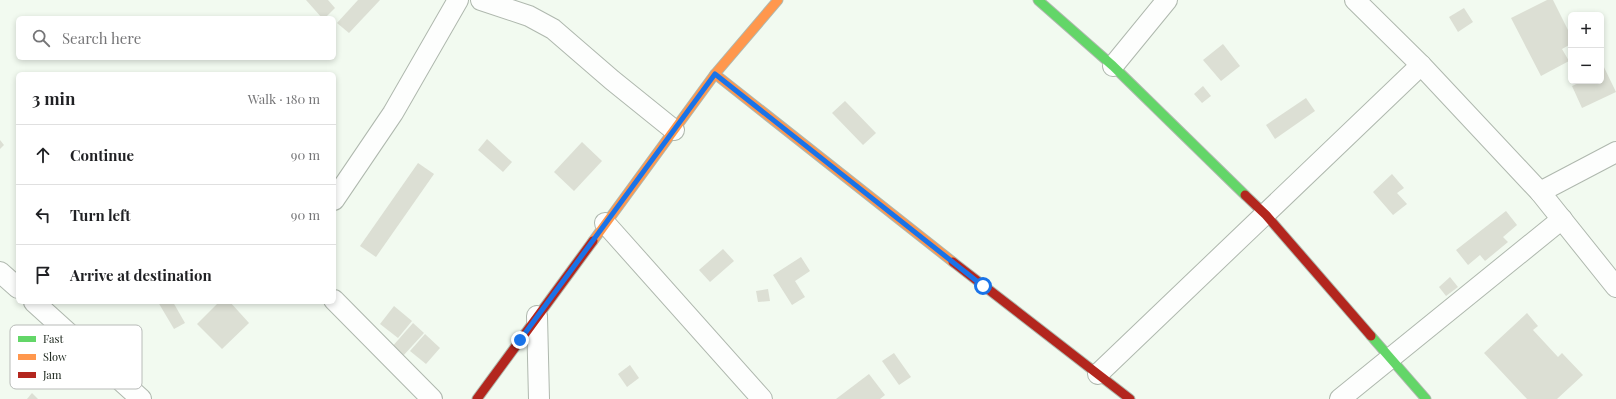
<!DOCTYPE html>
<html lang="en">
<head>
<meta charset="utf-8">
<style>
	body { margin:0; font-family:"Playfair Display",serif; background:#f6f6f6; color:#202124 }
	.controls { position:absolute; right:12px; top:12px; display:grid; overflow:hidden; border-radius:6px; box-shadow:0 2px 6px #0003 }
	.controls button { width:36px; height:36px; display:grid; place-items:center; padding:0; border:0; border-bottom:1px solid #e0e0e0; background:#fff; color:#202124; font:20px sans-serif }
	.stop { position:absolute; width:12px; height:12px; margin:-9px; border:3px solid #1a73e8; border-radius:50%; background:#fff }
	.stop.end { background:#1a73e8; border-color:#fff; box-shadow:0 1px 4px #0008 }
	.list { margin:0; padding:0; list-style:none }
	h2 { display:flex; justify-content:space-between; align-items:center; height:52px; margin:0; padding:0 16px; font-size:17px }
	h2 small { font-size:13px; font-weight:400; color:#757577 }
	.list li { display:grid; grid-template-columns:26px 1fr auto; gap:12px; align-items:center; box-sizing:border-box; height:60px; padding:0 16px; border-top:1px solid #e0e0e0 }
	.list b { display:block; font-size:15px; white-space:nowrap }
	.list em { font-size:13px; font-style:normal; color:#757577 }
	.icon { flex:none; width:22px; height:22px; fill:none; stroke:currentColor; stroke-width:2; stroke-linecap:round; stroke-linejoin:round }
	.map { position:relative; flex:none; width:1616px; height:399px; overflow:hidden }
	.search { position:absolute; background:#fff; box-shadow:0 2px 6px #0003; left:16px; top:16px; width:320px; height:44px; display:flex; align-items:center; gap:10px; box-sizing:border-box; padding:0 14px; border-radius:6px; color:#757577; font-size:15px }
	.panel { position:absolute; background:#fff; box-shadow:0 2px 6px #0003; left:16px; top:72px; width:320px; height:232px; border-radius:6px }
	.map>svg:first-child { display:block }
</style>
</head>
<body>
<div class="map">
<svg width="1616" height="399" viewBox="0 0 1616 399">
	<rect width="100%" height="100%" fill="#f2faf0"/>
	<!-- building -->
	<g fill="#dcdfd4">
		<polygon points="306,0 328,0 335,8 325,18 322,18"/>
		<polygon points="358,0 380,0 349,33 337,23"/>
		<polygon points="1547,0 1553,0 1571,36 1571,44 1562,49 1569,61 1541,76 1511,18"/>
		<polygon points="1464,8 1473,22 1458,32 1449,17"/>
		<polygon points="1223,44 1240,66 1221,81 1203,60"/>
		<polygon points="1601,61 1616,92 1582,108 1572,86 1583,81 1601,81"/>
		<polygon points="1203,86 1211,96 1202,103 1194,94"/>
		<polygon points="1306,98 1315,111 1275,139 1266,125"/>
		<polygon points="845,101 876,133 863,145 832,113"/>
		<polygon points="487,139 512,162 503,172 478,150"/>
		<polygon points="0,140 4,145 0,149"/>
		<polygon points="582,142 602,161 574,191 554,172"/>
		<polygon points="418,163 434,174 376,257 360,246"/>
		<polygon points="1392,174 1404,188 1397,193 1407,204 1393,215 1373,192"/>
		<polygon points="1506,211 1517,225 1503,237 1508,242 1485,261 1480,255 1468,265 1456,250"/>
		<polygon points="723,249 734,261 710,282 699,270"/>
		<polygon points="801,257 810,271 795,281 805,297 792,305 773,275"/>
		<polygon points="1450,277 1458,287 1446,296 1439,287"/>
		<polygon points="768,289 770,301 758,302 756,291"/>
		<polygon points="158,302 173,302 185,323 174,329"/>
		<polygon points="219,302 230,302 249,323 222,349 197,324"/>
		<polygon points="394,306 412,321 398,338 380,324"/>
		<polygon points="1527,313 1538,326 1533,330 1558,357 1562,353 1583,375 1557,399 1527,399 1484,353"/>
		<polygon points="413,323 424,333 402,357 391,348"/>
		<polygon points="425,334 440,348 426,364 410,351"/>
		<polygon points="894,353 911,377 899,385 882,361"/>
		<polygon points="630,365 639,378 627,387 618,374"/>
		<polygon points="869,374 885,395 880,399 836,399"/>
		<polygon points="32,393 38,399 27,399"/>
	</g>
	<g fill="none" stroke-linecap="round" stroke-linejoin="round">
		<!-- street casing -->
		<g stroke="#afb8ae" stroke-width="22">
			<g id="street">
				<polyline points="481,0 529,16 553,29 612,80 674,130"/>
				<polyline points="1355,0 1421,65 1540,192 1616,287"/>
				<polyline points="1113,66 1167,0"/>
				<polyline points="1540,192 1616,152"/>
				<polyline points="334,200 393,113 458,0"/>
				<polyline points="605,223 762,399"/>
				<polyline points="0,272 18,288"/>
				<polyline points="334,300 432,399"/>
				<polyline points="34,302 141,399"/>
				<polyline points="537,316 539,399"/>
				<polyline points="1098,374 1421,65"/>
				<polyline points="1340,399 1562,219"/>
			</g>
		</g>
		<!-- fast casing -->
		<g stroke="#afb8ae" stroke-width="11">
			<g id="fast">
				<polyline points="1038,0 1113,66 1245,195"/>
				<polyline points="1371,336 1426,399"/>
			</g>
		</g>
		<!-- slow casing -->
		<g stroke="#afb8ae" stroke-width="11">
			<g id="slow">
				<polyline points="715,74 953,262"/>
				<polyline points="593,241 715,74 778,0"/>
			</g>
		</g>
		<!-- jam casing -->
		<g stroke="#afb8ae" stroke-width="11">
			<g id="jam">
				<polyline points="1245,195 1266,215 1371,336"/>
				<polyline points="953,262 1130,399"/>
				<polyline points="477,399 593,241"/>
			</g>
		</g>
		<!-- street -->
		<use href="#street" stroke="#fdfefd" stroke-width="20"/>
		<!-- fast -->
		<use href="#fast" stroke="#63d668" stroke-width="9"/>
		<!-- slow -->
		<use href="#slow" stroke="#ff974d" stroke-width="9"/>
		<!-- jam -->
		<use href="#jam" stroke="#b3261e" stroke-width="9"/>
	</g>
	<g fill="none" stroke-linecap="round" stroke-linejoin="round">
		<!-- route -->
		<polyline stroke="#1a73e8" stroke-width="5" points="520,340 715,74 983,286"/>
	</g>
	<!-- legend -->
	<rect x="10" y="325" width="132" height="64" rx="6" fill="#fff" stroke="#b8bbb8" stroke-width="1"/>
	<rect x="18" y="336" width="18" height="6" fill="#63d668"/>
	<rect x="18" y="354" width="18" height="6" fill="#ff974d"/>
	<rect x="18" y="372" width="18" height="6" fill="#b3261e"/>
	<g font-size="11" fill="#121c12">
		<text x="43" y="343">Fast</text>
		<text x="43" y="361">Slow</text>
		<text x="43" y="379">Jam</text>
	</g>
</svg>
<div class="controls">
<button>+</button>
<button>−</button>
</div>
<div class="stop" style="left:983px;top:286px"></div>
<div class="stop end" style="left:520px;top:340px"></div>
<div class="search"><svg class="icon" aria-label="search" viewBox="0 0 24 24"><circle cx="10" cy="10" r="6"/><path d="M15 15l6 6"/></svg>Search here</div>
<section class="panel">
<h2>3 min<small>Walk · 180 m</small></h2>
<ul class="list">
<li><svg class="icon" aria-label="ahead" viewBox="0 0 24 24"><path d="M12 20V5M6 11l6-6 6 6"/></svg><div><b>Continue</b></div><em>90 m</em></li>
<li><svg class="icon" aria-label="left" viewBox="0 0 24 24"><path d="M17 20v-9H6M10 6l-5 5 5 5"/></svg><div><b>Turn left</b></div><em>90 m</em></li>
<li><svg class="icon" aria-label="arrive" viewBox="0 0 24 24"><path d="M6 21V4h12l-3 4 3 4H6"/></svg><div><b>Arrive at destination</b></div></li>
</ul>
</section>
</div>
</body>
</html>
